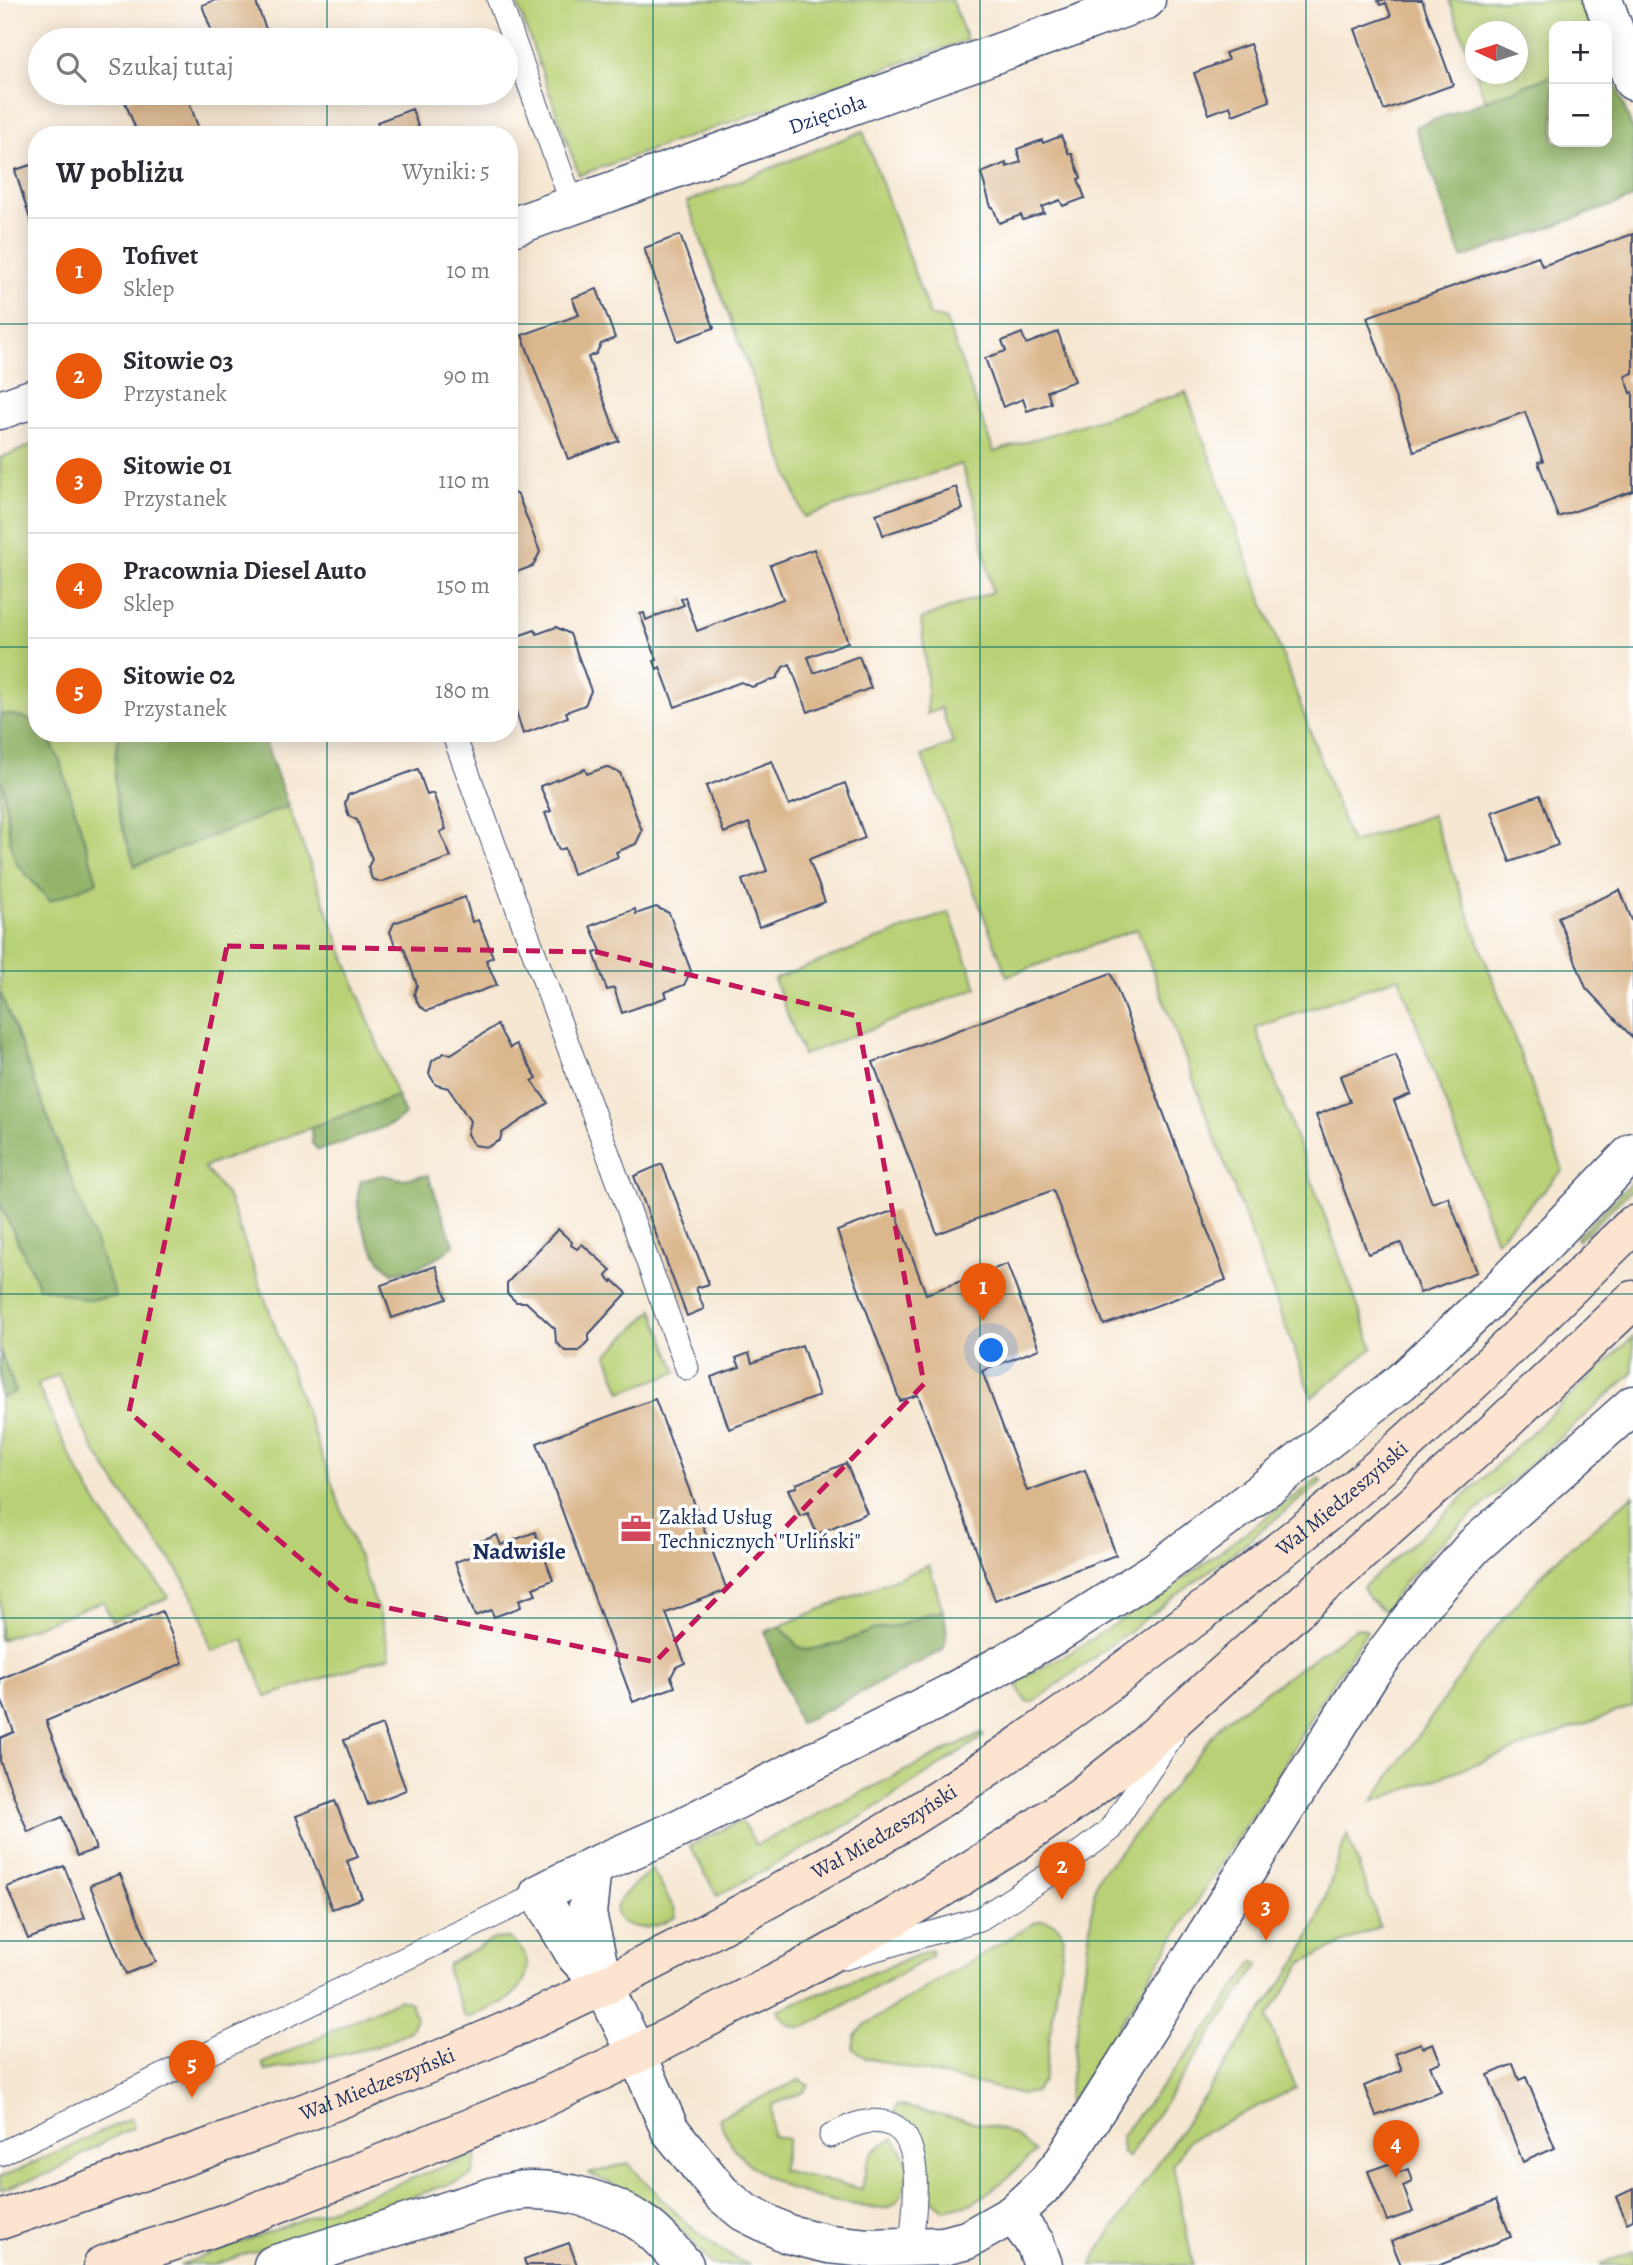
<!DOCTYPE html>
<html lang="pl">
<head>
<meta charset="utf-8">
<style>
	body { margin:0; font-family:Alegreya,serif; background:#f2f2f3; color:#2b2b33 }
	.controls { position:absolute; right:21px; top:21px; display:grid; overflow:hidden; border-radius:14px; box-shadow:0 4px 18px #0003 }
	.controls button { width:63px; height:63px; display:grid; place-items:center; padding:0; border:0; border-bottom:2px solid #e1e1e2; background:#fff; color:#2b2b33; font:35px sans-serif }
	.compass { position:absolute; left:1465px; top:21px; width:63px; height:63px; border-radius:50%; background:#fff; box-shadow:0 4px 18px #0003; rotate:274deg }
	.you { position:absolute; left:992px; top:1351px; width:24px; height:24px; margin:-18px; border:5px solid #fff; border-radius:50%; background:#1a73e8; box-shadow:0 0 0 10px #1a73e833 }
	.badge { display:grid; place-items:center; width:46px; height:46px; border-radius:50%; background:#ea580c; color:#fff; font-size:23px; font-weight:700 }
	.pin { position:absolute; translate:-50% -58px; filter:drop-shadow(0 2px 4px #0008) }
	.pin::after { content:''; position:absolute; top:37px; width:24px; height:21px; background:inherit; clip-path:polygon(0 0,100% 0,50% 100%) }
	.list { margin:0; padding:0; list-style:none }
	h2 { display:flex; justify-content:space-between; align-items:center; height:91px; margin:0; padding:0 28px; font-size:30px }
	h2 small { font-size:23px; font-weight:400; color:#7c7c81 }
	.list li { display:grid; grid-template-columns:46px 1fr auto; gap:21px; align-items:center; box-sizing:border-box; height:105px; padding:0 28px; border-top:2px solid #e1e1e2 }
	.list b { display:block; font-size:26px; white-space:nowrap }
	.list p { margin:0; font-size:23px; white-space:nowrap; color:#7c7c81 }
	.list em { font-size:23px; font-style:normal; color:#7c7c81 }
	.icon { flex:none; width:38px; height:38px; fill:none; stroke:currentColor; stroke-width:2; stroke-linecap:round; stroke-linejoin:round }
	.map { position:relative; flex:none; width:1633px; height:2265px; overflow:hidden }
	.search { position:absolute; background:#fff; box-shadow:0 4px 18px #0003; left:28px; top:28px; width:490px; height:77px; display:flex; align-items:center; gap:18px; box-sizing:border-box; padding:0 24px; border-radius:38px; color:#7c7c81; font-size:26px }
	.panel { position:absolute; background:#fff; box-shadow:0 4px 18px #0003; left:28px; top:126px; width:490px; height:616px; border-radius:28px }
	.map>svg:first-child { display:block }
</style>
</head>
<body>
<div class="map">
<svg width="1633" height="2265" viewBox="0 0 1633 2265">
	<rect width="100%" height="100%" fill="#fff"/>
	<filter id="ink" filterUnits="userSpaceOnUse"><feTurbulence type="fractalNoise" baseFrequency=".0143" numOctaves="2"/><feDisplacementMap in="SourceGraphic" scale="14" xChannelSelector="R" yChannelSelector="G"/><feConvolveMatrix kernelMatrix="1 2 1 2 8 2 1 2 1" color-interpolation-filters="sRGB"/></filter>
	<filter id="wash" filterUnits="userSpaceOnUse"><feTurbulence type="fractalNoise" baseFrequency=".00686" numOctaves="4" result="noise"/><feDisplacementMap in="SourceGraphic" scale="28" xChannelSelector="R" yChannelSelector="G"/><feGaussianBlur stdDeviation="1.57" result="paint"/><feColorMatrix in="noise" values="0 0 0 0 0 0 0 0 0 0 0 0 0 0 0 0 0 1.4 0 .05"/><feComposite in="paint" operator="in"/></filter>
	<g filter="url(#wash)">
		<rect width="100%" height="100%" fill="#f6e7d2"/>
		<!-- green -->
		<g fill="#b9d176" stroke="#6a806a" stroke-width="2">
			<polygon points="516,0 952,0 967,40 579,175"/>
			<polygon points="1449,0 1585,0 1595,26 1554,26 1554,75 1485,100 1476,74 1518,74 1518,32 1476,32 1476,73"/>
			<polygon points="863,131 930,316 946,320 994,452 1186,392 1351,843 1432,815 1563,1170 1496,1241 1399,977 1256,1028 1373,1348 1312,1397 1137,929 1007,976 922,756 953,743 941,708 927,714 927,679 921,619 992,592 977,513 961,464 804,517 687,202"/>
			<path d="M37,443v282c-10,-8 -24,-11 -37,-10v-257z"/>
			<path d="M46,733h73l-4,25 20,108 153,-60 109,290 -193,71 24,30 155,427 7,32 -124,41 -22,-57 -33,11 -10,-38 -21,-40 -55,-76 -33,-51 -34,-71 -21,9c23,52 47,104 81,151 16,21 35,40 51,62l-57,24 -9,-20 -103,39v-242l16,-7 -16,-40v-148l39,84 76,10 -115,-305v-211l3,4 8,62 6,17 33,37 47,-20 -36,-117z"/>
			<polygon points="949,912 977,988 803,1055 774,979"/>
			<polygon points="1633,1181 1633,1188 1578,1241 1577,1237"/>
			<polygon points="653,1310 677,1372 621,1392 607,1355"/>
			<polygon points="1633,1337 1633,1373 1436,1547 1404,1583 1384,1611 1370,1600 1363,1587 1442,1517"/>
			<polygon points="1319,1478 1323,1481 1228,1557 1034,1702 1026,1702 1017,1687 1024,1676 1072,1652 1190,1574"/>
			<polygon points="1633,1495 1633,1706 1372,1802 1487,1638 1553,1562"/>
			<polygon points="929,1565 943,1611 926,1614 901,1625 873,1630 838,1644 808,1650 798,1647 780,1626"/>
			<polygon points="1361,1628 1367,1631 1318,1705 1273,1784 1228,1852 1067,2109 1095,1888 1098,1877 1149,1817 1224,1721 1355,1629"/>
			<polygon points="981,1733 984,1736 860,1818 717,1896 690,1846 738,1822 744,1824 756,1845"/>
			<polygon points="1347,1834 1380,1926 1303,1962 1267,2018 1296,2088 1189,2140 1173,2165 1193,2265 1091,2265 1106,2239 1300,1956 1318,1919"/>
			<path d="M652,1869l23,41 1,7c-9,4 -16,9 -26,10 -17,3 -44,-6 -30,-27 8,-12 22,-22 32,-31z"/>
			<path d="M1044,1920c11,2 16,7 20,17l-20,143 -10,12 -12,2 -156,-36 -13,-10 2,-12 11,-12 172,-103z"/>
			<path d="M508,1938c33,20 20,52 -10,67 -10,5 -20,9 -30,13l-4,-3 -17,-43 1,-8 46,-25z"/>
			<path d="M931,1950l1,6 -125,70c-15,4 -22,-3 -30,-16z"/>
			<polygon points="1254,1961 1259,1964 1128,2157 1122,2153 1121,2138 1128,2127 1197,2043"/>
			<polygon points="399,1999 411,2003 416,2018 410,2031 375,2047 266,2071 262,2064"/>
			<path d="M799,2080l10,5 -5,7 -32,13v31l16,3 -7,31 81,19c6,-28 3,-38 32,-50 3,6 9,12 11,18 7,15 -1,46 -18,51 -10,3 -26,-3 -37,-4 -55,-8 -113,-29 -131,-86z"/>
			<polygon points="897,2105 992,2126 1015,2135 1035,2152 1005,2180 973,2203 945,2210 933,2200 929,2189 923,2145 903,2118 894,2114"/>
			<polygon points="131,2118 134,2127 106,2141 52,2172 0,2190 0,2178"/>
			<polygon points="477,2154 472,2176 213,2265 180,2265"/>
			<path d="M628,2163c32,34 78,86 122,102h-38c-10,-11 -19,-23 -29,-33 -26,-26 -60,-44 -94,-58z"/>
			<polygon points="1633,2251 1633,2265 1600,2265"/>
		</g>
		<!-- forest -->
		<g fill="#92b367" stroke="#567162" stroke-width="2">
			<polygon points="1607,60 1633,131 1633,198 1462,258 1415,127 1554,75 1554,142 1607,142"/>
			<polygon points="8,714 31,720 37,725 37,733 47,734 61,764 97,882 50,901 17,864 11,847 3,785 0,781 0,715"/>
			<path d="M119,733h143l26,73 -153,60c-18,-53 -26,-75 -16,-133z"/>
			<polygon points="0,992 8,1012 116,1297 87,1300 39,1287 0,1203"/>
			<polygon points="397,1096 405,1115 394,1123 336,1145 318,1150 312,1143 311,1127"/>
			<path d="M382,1175l20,4 26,-4 26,70c-18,16 -37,25 -62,28 -22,-19 -42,-64 -31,-92z"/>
			<polygon points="0,1351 16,1392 0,1398"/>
			<path d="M943,1611c4,15 5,25 0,39l-144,74 -34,-92 15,-6 18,21 10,3 30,-6 35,-14 28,-5 25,-11z"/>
		</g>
		<g id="blocks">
			<!-- building -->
			<g fill="#dbb78e">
				<polygon points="215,0 255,0 270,40 219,40 217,34 213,35 202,5"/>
				<polygon points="1382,0 1422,0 1453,85 1384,110 1355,29 1391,16 1386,3 1380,5 1378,1"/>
				<polygon points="1250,44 1270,101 1233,115 1230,106 1209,114 1194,73 1228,60 1225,53"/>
				<polygon points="129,93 186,93 201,135 120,135 120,133 135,127 125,102 131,100"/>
				<polygon points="412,109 421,135 382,135 377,122"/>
				<polygon points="1061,136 1069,154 1072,154 1081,178 1078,179 1085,198 1063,206 1060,200 1042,207 1044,213 1023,220 1021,215 999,223 993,207 991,207 981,173 1006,163 1007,167 1021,162 1017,149 1042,140 1043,143"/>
				<polygon points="37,163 37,239 36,239 15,170"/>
				<polygon points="1633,234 1633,373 1625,376 1631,393 1633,392 1633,491 1558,517 1538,462 1543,461 1525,412 1414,451 1367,317 1538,256 1542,266"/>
				<polygon points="680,235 714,328 678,341 644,248"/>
				<polygon points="597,289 615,338 601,344 596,354 588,357 619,441 568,459 522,335 579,315 572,298"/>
				<polygon points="1058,332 1075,381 1047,391 1051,403 1027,411 1023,399 1003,407 985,358 1006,351 1002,341 1022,333 1026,344"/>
				<polygon points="956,487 963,509 883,535 876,514"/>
				<polygon points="509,491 518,495 540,552 533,566 514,573 516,578 509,581"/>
				<polygon points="814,549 848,642 808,657 814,673 859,656 871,688 808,712 790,664 783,667 777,678 752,687 741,682 675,707 660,667 657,669 654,661 657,660 640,614 644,613 646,620 684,605 681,599 685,597 697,631 783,599 770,565"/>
				<polygon points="556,627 570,634 591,691 585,705 566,712 568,717 523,734 515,708 509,711 509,639 535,630 537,634"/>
				<polygon points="304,733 324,733 324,734 307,740"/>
				<polygon points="772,761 789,805 845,783 865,838 809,859 825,902 759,927 742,880 767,871 749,823 724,833 706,786"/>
				<polygon points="606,767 620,773 642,831 636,844 616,852 618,857 573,874 565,848 559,850 545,813 551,811 540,786 585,769 587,774"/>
				<polygon points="418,769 427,795 433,793 446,829 440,832 451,857 381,882 372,879 368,867 372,859 364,839 357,820 349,816 345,804 348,795"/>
				<polygon points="1540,795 1558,845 1510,862 1492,812"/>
				<polygon points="1620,890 1633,923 1633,1038 1586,988 1558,917"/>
				<polygon points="465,897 472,922 478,920 486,939 493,957 486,960 497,985 427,1011 419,1006 414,994 417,985 404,948 395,945 390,932 394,923"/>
				<polygon points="656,907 669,913 691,971 684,985 665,992 667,997 622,1013 614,988 607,990 594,953 601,951 590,926 635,909 636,914"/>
				<polygon points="1111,973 1226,1280 1104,1325 1053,1190 937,1234 873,1062"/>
				<polygon points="497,1025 510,1048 516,1044 537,1078 532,1081 548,1103 502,1133 500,1140 488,1147 474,1145 467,1134 470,1121 459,1104 448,1088 436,1085 429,1074 432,1061 444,1053 451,1054"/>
				<polygon points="1396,1055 1411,1094 1394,1101 1432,1203 1448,1197 1477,1272 1420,1293 1401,1243 1368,1254 1316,1115 1350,1102 1340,1076"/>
				<polygon points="662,1164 709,1284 696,1288 704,1309 687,1316 634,1176"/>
				<polygon points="895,1210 926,1294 1007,1264 1039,1349 982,1371 1027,1491 1085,1470 1116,1555 995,1600 918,1395 900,1401 837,1231"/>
				<polygon points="558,1229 572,1242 571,1245 577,1249 582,1244 611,1270 606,1276 612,1282 613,1280 627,1293 589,1334 589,1340 579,1351 565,1351 556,1342 555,1329 526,1302 516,1302 507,1293 507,1283"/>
				<polygon points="436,1266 447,1299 392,1318 381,1285"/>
				<polygon points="802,1345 819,1396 729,1429 711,1377 740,1367 736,1358 749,1353 752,1363"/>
				<polygon points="655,1399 727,1590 666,1613 685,1663 676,1667 671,1677 675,1687 633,1702 537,1443"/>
				<polygon points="846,1463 867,1513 817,1534 808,1513 800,1516 788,1489 797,1487 796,1484"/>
				<polygon points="535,1532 553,1580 533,1588 536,1594 519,1600 521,1607 494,1617 491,1610 475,1616 455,1562 475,1555 471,1545 497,1535 501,1545"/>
				<polygon points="162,1611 183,1663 46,1721 96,1849 77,1856 62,1817 28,1832 0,1761 0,1738 14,1732 0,1696 0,1679"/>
				<polygon points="382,1725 406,1790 368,1805 344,1740"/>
				<polygon points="335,1801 358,1857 347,1861 362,1898 332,1909 296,1816"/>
				<polygon points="64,1866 85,1918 28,1939 7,1887"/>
				<polygon points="120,1874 156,1962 126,1974 90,1885"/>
				<polygon points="1421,2043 1423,2048 1433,2044 1441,2062 1430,2066 1441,2091 1376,2116 1364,2086 1402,2070 1395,2053"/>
				<polygon points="1513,2064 1519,2080 1526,2077 1555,2148 1523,2162 1488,2075"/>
				<polygon points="1394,2162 1398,2173 1408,2169 1412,2182 1403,2186 1413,2212 1387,2221 1368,2171"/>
				<polygon points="1633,2189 1633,2220 1627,2223 1616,2197"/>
				<polygon points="1496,2200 1511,2237 1440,2265 1401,2265 1391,2241"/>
				<polygon points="569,2243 577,2265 526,2265 524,2259"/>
			</g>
		</g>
	</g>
	<g filter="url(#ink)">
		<use href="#blocks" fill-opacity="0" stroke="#3c4b6f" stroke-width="2"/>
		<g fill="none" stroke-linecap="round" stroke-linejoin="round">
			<!-- service casing -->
			<g stroke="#3c4b6f" stroke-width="25">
				<g id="service">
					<polyline points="499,0 573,206"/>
					<polyline points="453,733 687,1368"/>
					<polyline points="845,1958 980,1919 1056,1870 1109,1831 1172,1736"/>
					<path d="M831,2136c20,-11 39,-20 61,-11 35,16 21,91 19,122"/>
					<polyline points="0,2154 539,1894"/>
				</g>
			</g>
			<!-- minor casing -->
			<g stroke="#3c4b6f" stroke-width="41">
				<g id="minor">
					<polyline points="1603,0 1633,81"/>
					<path id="s1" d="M509,228l637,-228"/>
					<polyline points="0,410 37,397"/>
					<polyline points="592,1867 587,1914 603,1985 637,2054 670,2130 721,2193 744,2212 788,2234 829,2244 867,2248 943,2246 967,2240 1013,2214 1046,2183 1064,2161 1372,1671 1420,1607 1474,1546 1633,1405"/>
					<polyline points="599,1981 576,1956 539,1894 592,1867 674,1831 949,1694 1058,1633 1156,1571 1278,1479 1401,1382 1500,1289 1633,1152"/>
					<polyline points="1013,2214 1035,2243 1043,2265"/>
					<path d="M273,2265l222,-69c10,-2 21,-6 32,-6 38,-1 83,11 115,33 16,11 29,27 42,42"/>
				</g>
			</g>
			<!-- secondary casing -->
			<g stroke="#3c4b6f" stroke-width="41">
				<g id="secondary">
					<path id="s2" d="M0,2220c160,-54 319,-109 474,-175 116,-49 229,-108 338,-171 23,-13 46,-24 68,-38 117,-71 227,-150 334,-234 54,-42 108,-84 159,-129 90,-79 174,-164 260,-248"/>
					<polyline points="103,2265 235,2220 393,2159 541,2099 637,2054 798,1971 893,1918 1013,1844 1083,1795 1134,1755 1476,1449 1633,1300"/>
				</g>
			</g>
			<!-- service -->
			<use href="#service" stroke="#fff" stroke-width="23"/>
			<!-- minor -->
			<use href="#minor" stroke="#fff" stroke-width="38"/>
			<!-- secondary -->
			<use href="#secondary" stroke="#fde4d0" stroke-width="38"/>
		</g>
	</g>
	<!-- marked area -->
	<path fill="none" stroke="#c2185b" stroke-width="5" stroke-dasharray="14 9" stroke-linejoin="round" d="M227,946l370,6 260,64 67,368 -269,278 -306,-62 -220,-188z"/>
	<!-- grid -->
	<path fill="none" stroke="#0f766e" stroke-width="2" stroke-opacity="0.55" d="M327,0v40M653,0v2265M980,0v2265M1306,0v2265M327,93v42M0,324h37M509,324h1124M0,647h37M509,647h1124M327,733v1532M0,971h1633M0,1294h1633M0,1618h1633M0,1941h1633"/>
	<!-- icons -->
	<defs>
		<g id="office-bare" transform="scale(2.415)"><path d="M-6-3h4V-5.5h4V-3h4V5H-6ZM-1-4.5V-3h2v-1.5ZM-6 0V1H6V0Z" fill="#d1495b" stroke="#fff" stroke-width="2.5" paint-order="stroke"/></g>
	</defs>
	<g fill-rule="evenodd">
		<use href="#office-bare" x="636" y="1529"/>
	</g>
	<g text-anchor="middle" stroke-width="7" stroke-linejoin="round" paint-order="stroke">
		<!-- street labels -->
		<g font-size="21" fill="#1b2f5e" stroke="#fff">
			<text dy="7" stroke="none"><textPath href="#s1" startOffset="338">Dzięcioła</textPath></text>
			<text dy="7" stroke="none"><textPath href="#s2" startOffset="1535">Wał Miedzeszyński</textPath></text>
			<text dy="7" stroke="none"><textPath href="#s2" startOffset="968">Wał Miedzeszyński</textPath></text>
			<text dy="7" stroke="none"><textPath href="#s2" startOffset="401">Wał Miedzeszyński</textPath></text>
		</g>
		<!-- poi labels -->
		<g font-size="21" fill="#1b2f5e" stroke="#fff" text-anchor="start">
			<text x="659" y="1524">Zakład Usług<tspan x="659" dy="24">Technicznych "Urliński"</tspan></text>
		</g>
		<!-- quarter labels -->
		<g font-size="24" font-weight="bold" fill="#1b2f5e" stroke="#fff">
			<text x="519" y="1559">Nadwiśle</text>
		</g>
	</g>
</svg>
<div class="controls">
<button>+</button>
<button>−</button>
</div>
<svg class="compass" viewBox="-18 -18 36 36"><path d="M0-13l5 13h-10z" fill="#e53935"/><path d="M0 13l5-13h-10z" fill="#7c7c81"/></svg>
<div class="you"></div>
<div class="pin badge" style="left:983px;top:1321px">1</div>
<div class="pin badge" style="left:1062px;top:1900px">2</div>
<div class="pin badge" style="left:1266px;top:1941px">3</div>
<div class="pin badge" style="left:1396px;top:2178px">4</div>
<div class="pin badge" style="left:192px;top:2098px">5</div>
<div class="search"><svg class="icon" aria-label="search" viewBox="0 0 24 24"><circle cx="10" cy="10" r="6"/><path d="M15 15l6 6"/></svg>Szukaj tutaj</div>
<section class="panel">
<h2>W pobliżu<small>Wyniki: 5</small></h2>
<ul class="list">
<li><span class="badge">1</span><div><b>Tofivet</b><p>Sklep</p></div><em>10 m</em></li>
<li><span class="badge">2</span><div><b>Sitowie 03</b><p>Przystanek</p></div><em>90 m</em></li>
<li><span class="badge">3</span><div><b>Sitowie 01</b><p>Przystanek</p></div><em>110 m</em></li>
<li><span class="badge">4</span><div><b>Pracownia Diesel Auto</b><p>Sklep</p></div><em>150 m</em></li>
<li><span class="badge">5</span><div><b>Sitowie 02</b><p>Przystanek</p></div><em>180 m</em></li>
</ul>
</section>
</div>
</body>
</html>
